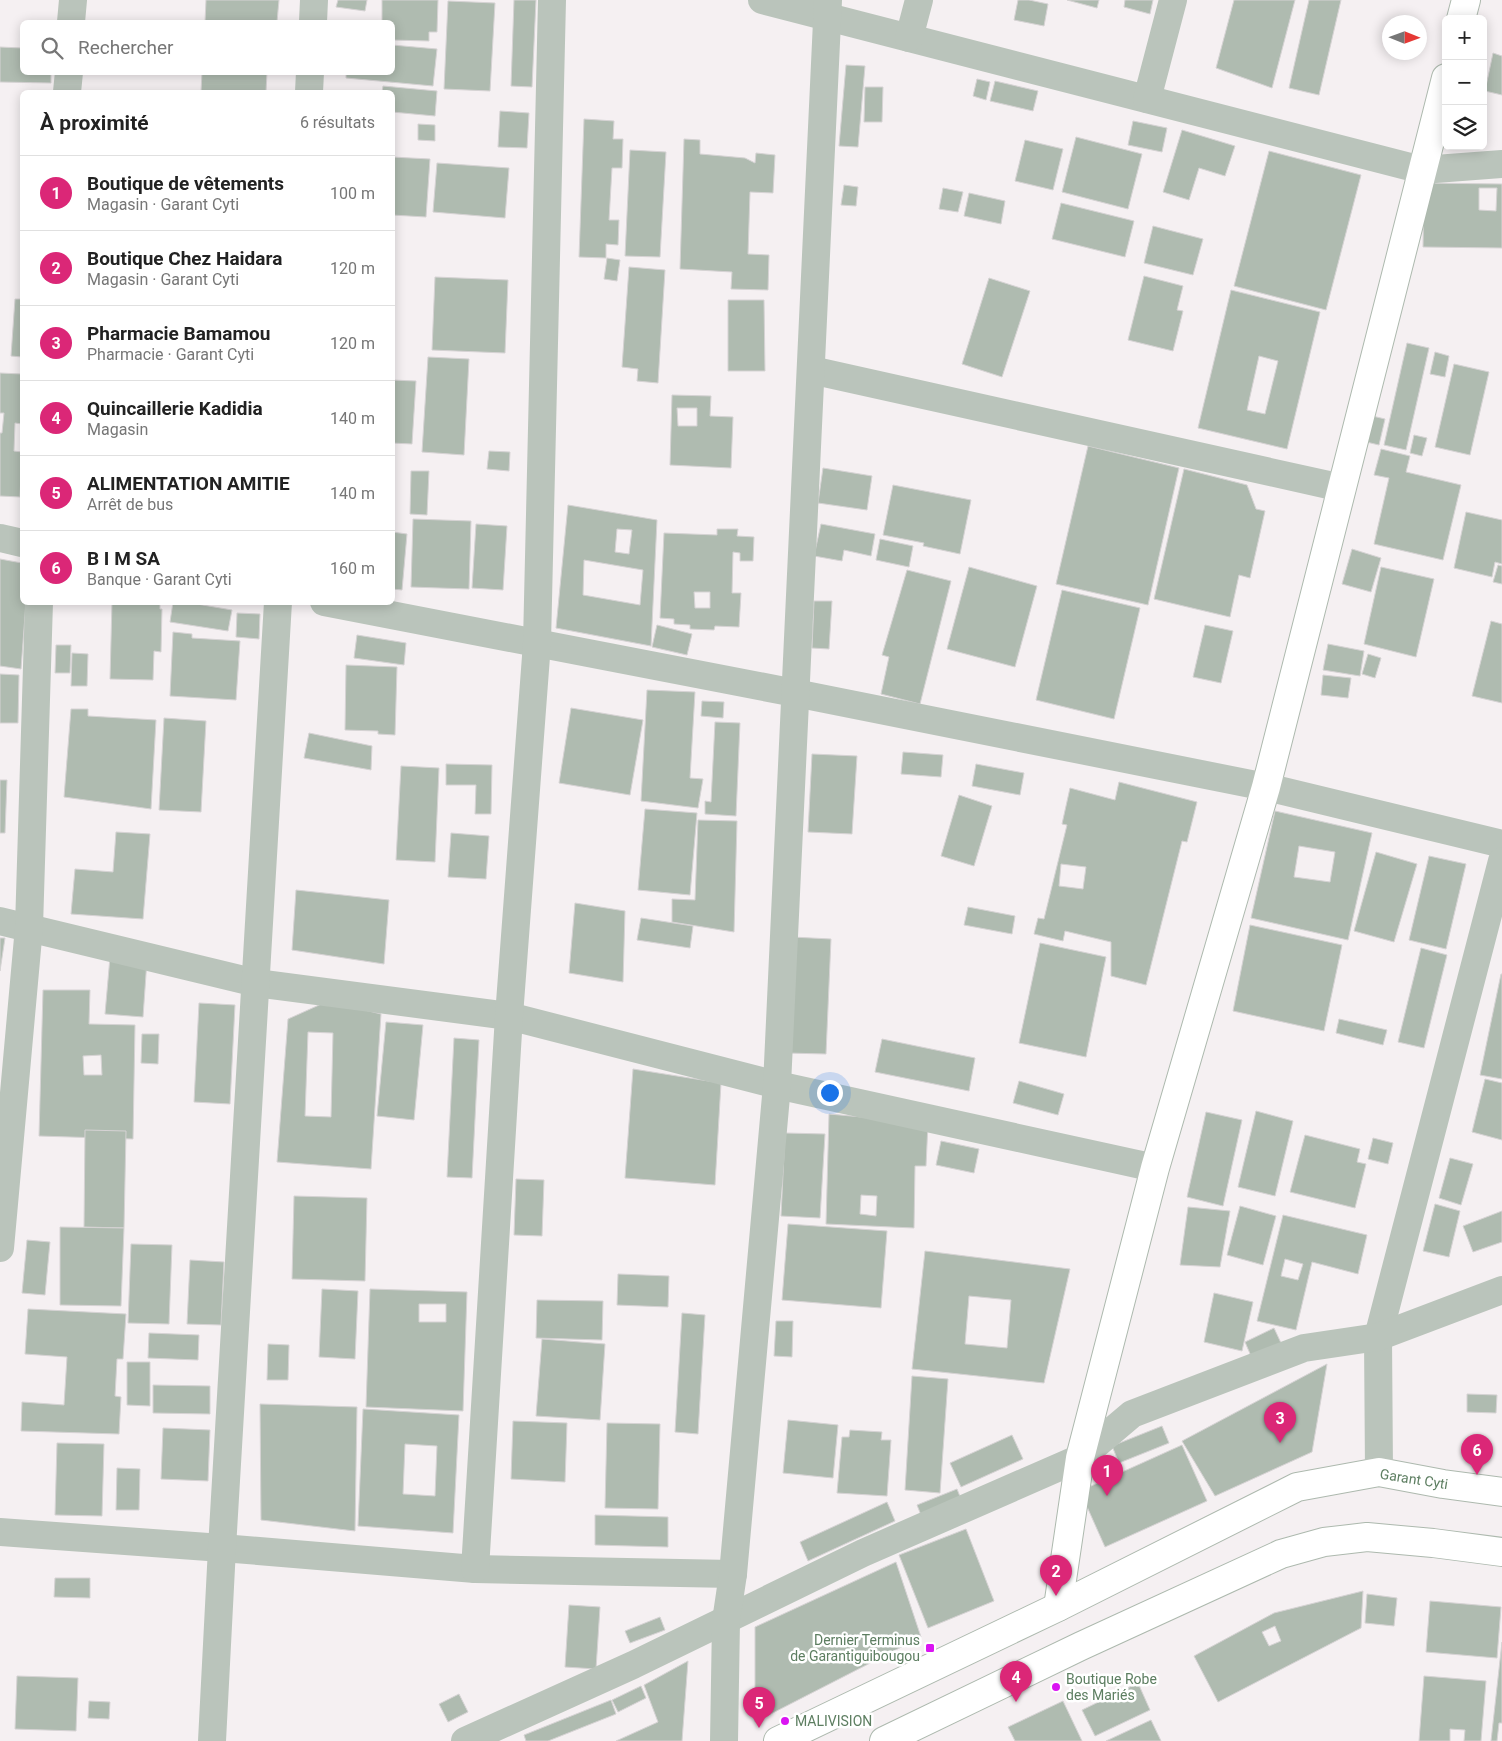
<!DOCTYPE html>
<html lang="fr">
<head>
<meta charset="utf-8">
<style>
	body { margin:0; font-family:Roboto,sans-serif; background:#f6f6f6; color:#222 }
	.controls { position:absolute; right:15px; top:15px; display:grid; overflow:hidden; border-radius:8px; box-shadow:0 2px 12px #0003 }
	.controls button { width:45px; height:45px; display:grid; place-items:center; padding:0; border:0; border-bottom:1px solid #e0e0e0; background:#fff; color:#222; font:25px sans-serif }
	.compass { position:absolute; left:1382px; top:15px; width:45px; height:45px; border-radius:50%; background:#fff; box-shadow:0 2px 12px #0003; rotate:91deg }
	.you { position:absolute; left:829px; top:1092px; width:18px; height:18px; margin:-12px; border:4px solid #fff; border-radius:50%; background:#1a73e8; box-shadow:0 0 0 8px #1a73e833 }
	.badge { display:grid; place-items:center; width:32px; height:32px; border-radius:50%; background:#db2777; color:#fff; font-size:16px; font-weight:700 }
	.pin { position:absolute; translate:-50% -41px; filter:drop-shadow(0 1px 2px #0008) }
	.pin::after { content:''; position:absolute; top:26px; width:18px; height:15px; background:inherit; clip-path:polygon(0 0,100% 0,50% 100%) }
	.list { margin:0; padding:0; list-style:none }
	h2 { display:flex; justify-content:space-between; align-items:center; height:65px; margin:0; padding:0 20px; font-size:21px }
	h2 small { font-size:16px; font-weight:400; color:#767676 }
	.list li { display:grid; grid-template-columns:32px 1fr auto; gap:15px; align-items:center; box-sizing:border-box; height:75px; padding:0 20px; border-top:1px solid #e0e0e0 }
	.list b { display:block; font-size:19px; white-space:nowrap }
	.list p { margin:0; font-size:16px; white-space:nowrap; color:#767676 }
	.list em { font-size:16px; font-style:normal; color:#767676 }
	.icon { flex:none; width:28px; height:28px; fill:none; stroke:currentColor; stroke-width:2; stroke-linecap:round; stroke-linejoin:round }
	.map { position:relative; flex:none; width:1502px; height:1741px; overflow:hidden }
	.search { position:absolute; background:#fff; box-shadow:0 2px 12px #0003; left:20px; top:20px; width:375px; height:55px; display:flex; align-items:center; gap:12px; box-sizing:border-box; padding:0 18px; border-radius:8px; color:#767676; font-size:19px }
	.panel { position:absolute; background:#fff; box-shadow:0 2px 12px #0003; left:20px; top:90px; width:375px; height:515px; border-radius:8px }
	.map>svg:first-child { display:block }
</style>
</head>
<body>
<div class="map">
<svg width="1502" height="1741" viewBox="0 0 1502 1741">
	<rect width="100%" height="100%" fill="#f5f0f2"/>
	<!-- building -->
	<g fill="#afbbb0" stroke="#d6d3d4" fill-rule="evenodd">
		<polygon points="206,0 279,0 277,22 205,22"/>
		<polygon points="338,0 367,0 365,11 336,7"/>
		<polygon points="382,0 438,0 437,32 429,32 429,41 392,40 392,22 382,22"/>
		<polygon points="514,0 536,0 532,87 511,86"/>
		<polygon points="1018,0 1029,0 1048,4 1044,26 1014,20"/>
		<polygon points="1067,0 1099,0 1097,8"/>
		<polygon points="1125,0 1153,0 1150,14 1124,7"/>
		<polygon points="1234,0 1295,0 1272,88 1216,68"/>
		<polygon points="1309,0 1341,0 1319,95 1289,88"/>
		<polygon points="448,1 495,3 490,91 444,89"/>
		<polygon points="392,45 437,49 433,86 346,78 346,72 392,72"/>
		<polygon points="0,47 22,48 22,72 51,72 51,83 0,82"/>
		<polygon points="1493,53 1502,56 1502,95 1485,91"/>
		<polygon points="846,65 865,66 858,147 839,146"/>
		<polygon points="202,72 267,72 266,92 201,92"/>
		<polygon points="977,79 990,82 986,100 973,96"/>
		<polygon points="995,81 1038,91 1033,111 990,101"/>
		<polygon points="383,86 437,91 435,116 392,112 392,92 382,92"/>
		<polygon points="865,87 883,87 882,122 864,122"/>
		<polygon points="500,111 529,113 527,148 498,147"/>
		<polygon points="584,119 614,121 613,139 623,139 622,168 612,168 609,220 619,220 618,245 606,244 606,258 579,257"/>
		<polygon points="1133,121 1167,128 1162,152 1128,145"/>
		<polygon points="418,124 435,125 435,141 418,140"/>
		<polygon points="1182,130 1235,146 1225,176 1199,168 1189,200 1163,192"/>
		<polygon points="1076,137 1142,154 1128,209 1062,192"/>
		<polygon points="684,139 700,140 700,154 745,158 755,163 756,153 775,155 773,193 750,192 748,254 769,255 768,290 731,289 732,272 680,269"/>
		<polygon points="1025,140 1063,149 1053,190 1015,181"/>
		<polygon points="630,150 666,152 660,257 625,256"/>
		<polygon points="1269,151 1361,175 1326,310 1234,286"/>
		<polygon points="392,157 430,159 426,217 392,215"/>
		<polygon points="437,163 509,168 505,218 433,212"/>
		<path d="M1424,183l78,1v64l-79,-1zM1479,188h18l-1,23 -17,-1z"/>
		<polygon points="844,185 858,187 856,206 841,205"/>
		<polygon points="943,188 963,192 958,212 939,209"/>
		<polygon points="969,193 1005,201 1001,224 964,216"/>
		<polygon points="1061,203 1134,221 1125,257 1052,239"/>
		<polygon points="1153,226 1203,239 1193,275 1144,263"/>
		<polygon points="607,258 620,260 617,281 604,279"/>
		<polygon points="629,267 665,270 658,383 637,381 638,369 622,367"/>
		<polygon points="1144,276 1183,286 1177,310 1183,311 1173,351 1128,340"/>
		<polygon points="435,277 508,280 505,353 432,350"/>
		<polygon points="989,278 1030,291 1002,377 962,364"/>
		<path d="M1231,290l89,22 -33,137 -89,-21zM1259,356l19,5 -13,53 -18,-4z"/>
		<polygon points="15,299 22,299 22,357 11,356"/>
		<polygon points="728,300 764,300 765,371 728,371"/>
		<polygon points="1407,343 1429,348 1406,450 1384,445"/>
		<polygon points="1435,352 1449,356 1445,377 1430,374"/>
		<polygon points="428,357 469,359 464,455 422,452"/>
		<polygon points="1454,364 1489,372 1470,455 1435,447"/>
		<polygon points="0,373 22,374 22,424 15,423 14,451 22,452 20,497 0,496 0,433 2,433 4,413 0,413"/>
		<polygon points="392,380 416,381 412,444 392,443"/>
		<path d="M672,395l39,1 -1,20 23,1 -2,51 -61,-3zM677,408h20v18h-19z"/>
		<polygon points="1364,414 1385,419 1379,445 1358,440"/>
		<polygon points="1414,435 1427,438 1422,456 1410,453"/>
		<polygon points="1088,446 1179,468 1148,605 1056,584"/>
		<polygon points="1381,449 1410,456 1406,472 1461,485 1443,560 1374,544 1389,478 1374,475"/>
		<polygon points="489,451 510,452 509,471 487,469"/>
		<polygon points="823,468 872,476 867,510 818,503"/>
		<polygon points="1184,469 1247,485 1256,509 1265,511 1250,578 1239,575 1230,617 1154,599"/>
		<polygon points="411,471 429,471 427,515 410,514"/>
		<polygon points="893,485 971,500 960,554 923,546 924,543 883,535"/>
		<path d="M568,505l89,15 -6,126 -95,-18zM617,529l15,1 -3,24 -14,-2zM584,560l59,10 -3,35 -57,-10z"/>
		<polygon points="1466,512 1502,520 1502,564 1495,562 1492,577 1454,568"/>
		<polygon points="413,519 471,521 469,589 411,587"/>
		<polygon points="476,524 507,526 503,590 472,588"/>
		<polygon points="821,524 875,534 871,556 844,550 842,561 814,556"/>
		<path d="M717,529h21l-1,7 17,1 -1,24h-13v-8l-7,-1 -1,41h9l-2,34 -24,-1 -1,4 -24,-1v-4l-16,-1v-5l-14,-1 4,-85 53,2zM694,592h16v16h-15z"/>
		<polygon points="392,532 407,534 402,590 392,589"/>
		<polygon points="880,539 913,546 909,567 876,560"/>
		<polygon points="1352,549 1381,558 1371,592 1342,584"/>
		<polygon points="0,559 22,563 22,602 26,602 21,669 0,666"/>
		<polygon points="1498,565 1502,566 1502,584 1493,582"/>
		<polygon points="969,567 1037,586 1015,667 947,649"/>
		<polygon points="1381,567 1434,579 1416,657 1364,644"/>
		<polygon points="907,570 951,581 920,704 881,694 889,657 882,655"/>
		<polygon points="1062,590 1140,608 1114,719 1036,700"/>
		<polygon points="814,601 832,601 829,649 812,648"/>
		<polygon points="112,602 160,602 160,609 162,609 161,652 154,651 153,680 110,679"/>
		<polygon points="173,602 185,602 232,610 228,631 170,622"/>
		<polygon points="237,613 260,614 259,639 236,637"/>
		<polygon points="1491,621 1502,624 1502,703 1472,696"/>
		<polygon points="657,625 692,634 687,655 652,647"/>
		<polygon points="1205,625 1233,631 1221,683 1193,677"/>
		<polygon points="173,632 192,634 192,638 240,641 236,700 170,696"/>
		<polygon points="357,635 406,643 404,665 354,658"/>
		<polygon points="1328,644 1364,651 1360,676 1323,670"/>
		<polygon points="56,645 71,645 70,673 55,673"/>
		<polygon points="72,653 88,654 87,686 71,686"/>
		<polygon points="1368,654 1381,658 1375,678 1362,674"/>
		<polygon points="346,665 397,667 395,735 378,734 378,731 345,730"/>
		<polygon points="0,674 19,675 18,723 0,723"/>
		<polygon points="1323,675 1351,678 1348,698 1321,695"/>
		<polygon points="647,690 695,692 690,778 703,779 698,808 641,801"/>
		<polygon points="702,701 724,702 723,718 701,716"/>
		<polygon points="571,708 643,720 630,795 559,783"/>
		<polygon points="71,709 88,709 88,716 156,720 151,809 64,797"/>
		<polygon points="164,718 206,721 201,812 159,810"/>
		<polygon points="715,722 740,723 736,816 705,814 705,801 711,802"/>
		<polygon points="309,733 372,746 371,770 304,758"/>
		<polygon points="903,752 943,755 941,777 901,774"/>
		<polygon points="812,754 857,756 852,834 808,832"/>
		<polygon points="446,764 492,765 491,814 475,814 476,785 446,785"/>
		<polygon points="976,764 1024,773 1020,795 972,786"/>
		<polygon points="401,766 439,768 435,862 396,860"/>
		<polygon points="0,780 7,780 5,833 0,833"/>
		<path d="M1119,782l78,20 -10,40 -5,-1 -36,144 -35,-9v-34l-46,-11 -2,10 -29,-7 4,-16 6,1 23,-94 -5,-1 8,-36 45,12zM1061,864l25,3 -3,22 -24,-3z"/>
		<polygon points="959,795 992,806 974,866 941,856"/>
		<polygon points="645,809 697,813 690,895 638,890"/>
		<path d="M1275,811l97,22 -24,107 -97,-22zM1299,846l36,6 -5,30 -36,-5z"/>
		<polygon points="698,820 737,821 734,932 672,922 672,899 695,900"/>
		<polygon points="116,832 150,834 143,919 71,914 75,869 113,872"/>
		<polygon points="451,833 489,836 486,879 448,877"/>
		<polygon points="1376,852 1417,864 1394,942 1354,931"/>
		<polygon points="1429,856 1466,864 1446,949 1409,940"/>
		<polygon points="296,890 389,900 384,964 292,950"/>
		<polygon points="575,903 625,911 623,982 569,973"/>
		<polygon points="968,907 1015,916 1012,934 964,925"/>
		<polygon points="641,918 693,926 690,948 637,940"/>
		<polygon points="1250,925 1342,945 1324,1031 1233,1011"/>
		<polygon points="792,937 831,939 826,1054 787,1053"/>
		<polygon points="0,938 5,938 0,971"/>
		<polygon points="1040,943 1106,957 1086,1057 1019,1043"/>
		<polygon points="1421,948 1447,955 1424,1048 1398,1042"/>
		<polygon points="110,957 147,960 143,1017 105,1014"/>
		<polygon points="1501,974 1502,974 1502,1079 1480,1075"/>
		<path d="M43,990h47l-1,34 46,1 -2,114 -94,-3zM101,1055l1,20h-18l-1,-19z"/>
		<path d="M328,1001l53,13 -10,155 -94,-7 11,-143zM308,1032l25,1 -2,84 -26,-1z"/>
		<polygon points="199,1003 235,1005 230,1104 194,1102"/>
		<polygon points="1339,1019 1387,1030 1383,1045 1336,1033"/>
		<polygon points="386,1022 423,1025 414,1120 377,1116"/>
		<polygon points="142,1034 159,1034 158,1064 141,1063"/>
		<polygon points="454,1038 479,1040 472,1178 447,1177"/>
		<polygon points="882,1039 975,1058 969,1091 875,1072"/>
		<polygon points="633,1069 721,1083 715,1185 625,1178"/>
		<polygon points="1485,1079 1502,1083 1502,1140 1472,1132"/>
		<polygon points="1019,1081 1064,1094 1058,1115 1013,1103"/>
		<polygon points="1256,1111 1293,1121 1275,1196 1238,1187"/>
		<polygon points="1206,1112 1242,1120 1223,1206 1187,1197"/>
		<path d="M829,1114l99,9 -2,43h-11l-1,62 -88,-4zM861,1195l16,1 -1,20 -16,-2z"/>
		<polygon points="85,1130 126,1131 124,1228 84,1227"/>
		<polygon points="785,1133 825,1134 820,1218 781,1216"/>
		<polygon points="1305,1135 1360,1149 1357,1162 1366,1164 1355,1208 1290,1192"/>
		<polygon points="1373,1138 1393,1143 1388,1164 1368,1159"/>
		<polygon points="941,1141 979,1149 974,1173 936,1165"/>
		<polygon points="1450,1158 1473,1164 1461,1205 1439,1198"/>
		<polygon points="516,1179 544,1180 542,1236 514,1235"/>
		<polygon points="294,1196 367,1198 365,1281 292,1279"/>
		<polygon points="1435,1204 1460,1211 1449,1257 1423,1251"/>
		<polygon points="1240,1206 1276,1216 1263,1265 1227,1255"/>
		<polygon points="1188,1207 1230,1211 1220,1267 1180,1265"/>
		<polygon points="1502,1211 1502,1242 1473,1252 1463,1226"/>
		<path d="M1283,1215l84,20 -9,39 -46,-12 -16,68 -39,-9zM1285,1259l18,5 -5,16 -17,-4z"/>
		<polygon points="788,1224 887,1231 881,1308 782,1300"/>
		<polygon points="60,1227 124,1228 121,1306 60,1305"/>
		<polygon points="27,1240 50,1242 45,1295 22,1293"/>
		<polygon points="131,1244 172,1245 169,1324 128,1323"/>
		<path d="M925,1251l145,18 -26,114 -132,-14zM969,1296l42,4 -4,48 -42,-4z"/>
		<polygon points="190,1260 224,1262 221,1325 187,1324"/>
		<polygon points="618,1274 669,1276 668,1307 617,1305"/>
		<polygon points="322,1289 358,1291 355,1359 319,1357"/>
		<path d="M370,1289l97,3 -4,119 -97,-4zM419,1304h27v18h-27z"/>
		<polygon points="1214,1293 1253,1302 1242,1351 1204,1342"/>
		<polygon points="537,1300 603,1301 602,1340 536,1338"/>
		<polygon points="28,1309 126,1314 123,1359 117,1359 115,1396 121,1397 119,1434 21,1431 22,1402 64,1405 67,1357 25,1354"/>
		<polygon points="682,1313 705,1315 698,1434 675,1432"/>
		<polygon points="776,1321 793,1321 792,1357 774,1356"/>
		<polygon points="1274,1328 1281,1343 1251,1356 1245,1342"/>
		<polygon points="149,1333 199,1335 198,1360 148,1358"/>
		<polygon points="542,1339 605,1344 600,1420 536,1416"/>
		<polygon points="268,1344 289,1345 288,1380 267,1380"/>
		<polygon points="127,1362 150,1362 150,1406 127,1405"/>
		<polygon points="1327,1364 1312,1452 1215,1496 1182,1441"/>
		<polygon points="912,1376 948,1379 940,1493 905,1490"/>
		<polygon points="153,1385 210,1386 210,1414 153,1413"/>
		<polygon points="1467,1394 1497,1395 1496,1413 1467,1412"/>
		<polygon points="260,1404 357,1407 355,1531 261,1520"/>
		<path d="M363,1409l96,6 -6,118 -95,-7zM405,1444l32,2 -2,50 -32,-2z"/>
		<polygon points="788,1420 838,1425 833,1478 783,1473"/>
		<polygon points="513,1421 567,1423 565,1482 511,1479"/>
		<polygon points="607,1423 660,1424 658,1509 605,1508"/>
		<polygon points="1162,1426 1169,1443 1119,1463 1112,1446"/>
		<polygon points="163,1428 210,1430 208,1481 161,1479"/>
		<polygon points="850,1430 882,1432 881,1440 891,1440 887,1496 837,1493 842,1437 849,1437"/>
		<polygon points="1012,1435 1023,1459 961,1487 950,1463"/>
		<polygon points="57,1443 104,1444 102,1516 55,1515"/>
		<polygon points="1182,1445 1207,1501 1105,1547 1080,1491"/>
		<polygon points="117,1468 140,1469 139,1510 116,1510"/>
		<polygon points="957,1489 963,1504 923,1520 917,1505"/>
		<polygon points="887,1502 895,1521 808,1561 800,1542"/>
		<polygon points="595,1515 668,1517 668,1547 595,1545"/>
		<polygon points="966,1529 994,1601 928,1628 899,1555"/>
		<polygon points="896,1562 921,1637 755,1722 755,1627"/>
		<polygon points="55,1578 90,1578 90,1598 54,1597"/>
		<path d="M1363,1591l-2,37 -143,74 -24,-46 80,-43zM1275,1626l6,15 -12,5 -7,-14z"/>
		<polygon points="1367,1594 1397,1598 1394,1626 1365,1623"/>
		<polygon points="1430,1601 1501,1607 1497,1658 1426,1652"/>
		<polygon points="569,1605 600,1607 596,1669 565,1667"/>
		<polygon points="660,1617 665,1630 630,1643 625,1631"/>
		<polygon points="1502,1642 1502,1723 1499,1723 1497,1741 1491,1741"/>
		<polygon points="688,1661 682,1741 616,1741 658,1722 644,1685"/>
		<polygon points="17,1676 78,1678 76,1731 15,1729"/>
		<polygon points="1424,1676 1486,1681 1481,1741 1464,1741 1465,1730 1450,1729 1450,1741 1419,1741"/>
		<polygon points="1138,1683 1150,1710 1095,1736 1082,1710"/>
		<polygon points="641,1686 646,1698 618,1712 612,1700"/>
		<polygon points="459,1694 468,1712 448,1722 439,1704"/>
		<polygon points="611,1700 616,1714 548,1741 526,1741 524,1735"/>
		<polygon points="89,1701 110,1702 109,1719 88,1718"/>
		<polygon points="1063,1701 1082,1741 1015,1741 1008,1727"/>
		<polygon points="1151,1720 1161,1741 1106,1741"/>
	</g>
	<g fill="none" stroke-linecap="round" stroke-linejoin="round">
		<!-- secondary casing -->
		<g stroke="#adb9ae" stroke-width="30">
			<g id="secondary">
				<polyline points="1461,19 1466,0"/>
				<polyline points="1058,1607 1080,1458 1155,1168 1266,787 1446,78"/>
				<polyline points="778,1741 1058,1607 1297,1487 1379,1472 1443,1484 1502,1492"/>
				<polyline points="884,1741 1081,1646 1281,1554 1324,1542 1367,1537 1433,1543 1502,1552"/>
			</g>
		</g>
		<!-- street -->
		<g stroke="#bac4bb" stroke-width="28">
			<polyline points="762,0 1422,170 1502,164"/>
			<polyline points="71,22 73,0"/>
			<polyline points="313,22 314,0"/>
			<polyline points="909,38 919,0"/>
			<polyline points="67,92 69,72"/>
			<polyline points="309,92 310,72"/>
			<polyline points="1147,99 1173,0"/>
			<polyline points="811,370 1342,488"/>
			<polyline points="0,538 22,543"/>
			<polyline points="324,602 795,693 1266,787 1502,844"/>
			<polyline points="0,921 256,983 509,1016 777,1085 1155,1168"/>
			<polyline points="0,1248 29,927 39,602"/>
			<polyline points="1379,1472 1378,1337 1502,861"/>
			<polyline points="0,1532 222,1548 475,1569 733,1574"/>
			<polyline points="475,1569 509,1016 537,643 552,0"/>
			<polyline points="212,1741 222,1548 278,602"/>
			<polyline points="465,1741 633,1665 863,1553 1080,1458 1132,1414 1304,1348 1378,1337 1502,1290"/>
			<polyline points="724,1741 726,1621 733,1574 777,1085 828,0"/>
		</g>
		<!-- secondary -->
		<use href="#secondary" stroke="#fff" stroke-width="28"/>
	</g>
	<!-- markers -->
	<g fill="#da14f2" stroke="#fff" stroke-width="2">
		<rect x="925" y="1643" width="10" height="10" rx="2.5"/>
		<circle cx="1056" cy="1687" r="5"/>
		<circle cx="785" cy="1721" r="5"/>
	</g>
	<g text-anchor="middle" stroke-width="5" stroke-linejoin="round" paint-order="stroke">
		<!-- street labels -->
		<g font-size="14" fill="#5d7e61" stroke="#fff">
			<text transform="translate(1414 1479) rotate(9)" y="5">Garant Cyti</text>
		</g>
		<!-- poi labels -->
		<g font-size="14" fill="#5d7e61" stroke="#fff" text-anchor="start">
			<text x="920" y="1645" text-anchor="end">Dernier Terminus<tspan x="920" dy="16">de Garantiguibougou</tspan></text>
			<text x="1066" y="1684">Boutique Robe<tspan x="1066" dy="16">des Mariés</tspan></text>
			<text x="795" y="1726">MALIVISION</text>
		</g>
	</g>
</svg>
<div class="controls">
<button>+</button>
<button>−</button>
<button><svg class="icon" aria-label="layers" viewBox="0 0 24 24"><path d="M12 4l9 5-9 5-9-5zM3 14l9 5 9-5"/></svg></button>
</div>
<svg class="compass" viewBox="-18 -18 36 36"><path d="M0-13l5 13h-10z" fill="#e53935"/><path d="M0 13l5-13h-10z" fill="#767676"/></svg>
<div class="you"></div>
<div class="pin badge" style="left:1107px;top:1496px">1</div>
<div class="pin badge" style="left:1056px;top:1596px">2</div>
<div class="pin badge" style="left:1280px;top:1443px">3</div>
<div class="pin badge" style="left:1016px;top:1702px">4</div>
<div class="pin badge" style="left:759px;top:1728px">5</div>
<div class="pin badge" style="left:1477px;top:1475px">6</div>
<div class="search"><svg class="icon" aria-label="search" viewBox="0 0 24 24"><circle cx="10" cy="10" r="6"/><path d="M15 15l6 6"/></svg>Rechercher</div>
<section class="panel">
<h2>À proximité<small>6 résultats</small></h2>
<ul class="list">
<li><span class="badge">1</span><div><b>Boutique de vêtements</b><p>Magasin · Garant Cyti</p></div><em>100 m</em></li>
<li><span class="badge">2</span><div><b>Boutique Chez Haidara</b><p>Magasin · Garant Cyti</p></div><em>120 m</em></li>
<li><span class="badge">3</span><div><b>Pharmacie Bamamou</b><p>Pharmacie · Garant Cyti</p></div><em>120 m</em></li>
<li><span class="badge">4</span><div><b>Quincaillerie Kadidia</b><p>Magasin</p></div><em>140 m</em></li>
<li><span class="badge">5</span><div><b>ALIMENTATION AMITIE</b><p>Arrêt de bus</p></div><em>140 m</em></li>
<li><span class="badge">6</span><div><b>B I M SA</b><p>Banque · Garant Cyti</p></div><em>160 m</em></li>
</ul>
</section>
</div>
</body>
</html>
